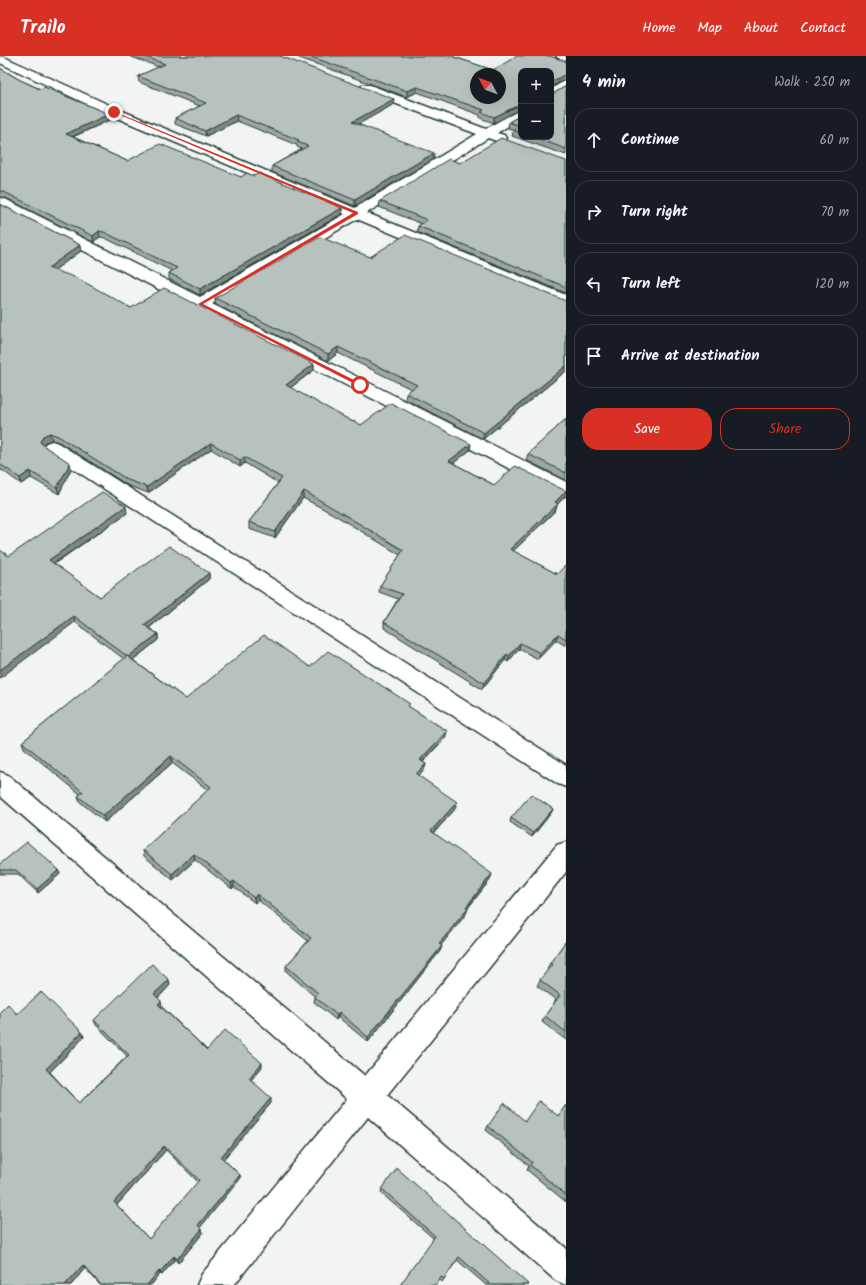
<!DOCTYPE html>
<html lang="en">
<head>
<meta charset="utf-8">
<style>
	body { margin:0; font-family:Kalam,sans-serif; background:#242831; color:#f1f3f6 }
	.controls { position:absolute; right:12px; top:12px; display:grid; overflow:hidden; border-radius:8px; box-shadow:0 4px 16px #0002 }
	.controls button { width:36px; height:36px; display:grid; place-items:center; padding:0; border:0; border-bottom:1px solid #363941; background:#171b24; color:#f1f3f6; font:20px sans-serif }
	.compass { position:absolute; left:470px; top:12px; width:36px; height:36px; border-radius:50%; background:#171b24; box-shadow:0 4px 16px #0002; rotate:311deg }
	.stop { position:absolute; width:12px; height:12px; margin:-9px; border:3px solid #d93025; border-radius:50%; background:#fff }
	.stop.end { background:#d93025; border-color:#fff; box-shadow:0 1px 4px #0008 }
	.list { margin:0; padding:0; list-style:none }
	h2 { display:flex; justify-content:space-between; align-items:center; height:52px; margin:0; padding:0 16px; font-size:17px }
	h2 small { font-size:13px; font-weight:400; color:#9ea1a6 }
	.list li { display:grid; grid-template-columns:26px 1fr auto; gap:12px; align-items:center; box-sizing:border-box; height:64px; margin:0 8px 8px; padding:0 8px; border:1px solid #363941; border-radius:16px }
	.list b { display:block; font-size:15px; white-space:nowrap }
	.list em { font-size:13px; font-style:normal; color:#9ea1a6 }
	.actions { display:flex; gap:8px; padding:12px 16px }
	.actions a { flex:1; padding:9px 0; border:1px solid #d93025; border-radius:16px; text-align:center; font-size:14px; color:#d93025 }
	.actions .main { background:#d93025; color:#fff }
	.icon { flex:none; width:22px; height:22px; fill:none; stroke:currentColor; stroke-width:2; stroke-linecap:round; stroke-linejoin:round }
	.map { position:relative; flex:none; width:566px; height:1229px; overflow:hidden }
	header { display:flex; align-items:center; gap:24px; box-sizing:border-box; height:56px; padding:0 20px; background:#d93025; color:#fff }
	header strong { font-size:19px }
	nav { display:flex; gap:22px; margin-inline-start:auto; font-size:14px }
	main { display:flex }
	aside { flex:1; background:#171b24 }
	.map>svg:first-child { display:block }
</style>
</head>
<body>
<header>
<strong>Trailo</strong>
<nav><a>Home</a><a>Map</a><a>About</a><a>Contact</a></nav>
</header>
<main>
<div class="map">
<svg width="566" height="1229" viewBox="0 0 566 1229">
	<rect width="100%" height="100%" fill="#f2f3f3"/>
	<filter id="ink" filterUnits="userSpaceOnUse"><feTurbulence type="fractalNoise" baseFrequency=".025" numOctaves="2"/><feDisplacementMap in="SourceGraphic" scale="8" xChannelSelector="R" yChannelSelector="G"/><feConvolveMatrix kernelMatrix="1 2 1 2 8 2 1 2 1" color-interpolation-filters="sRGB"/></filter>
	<g filter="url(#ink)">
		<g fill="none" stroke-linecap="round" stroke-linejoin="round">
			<!-- minor casing -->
			<g stroke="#1f3d34" stroke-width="3">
				<g id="minor">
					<polygon points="0,0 4,1 118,53 355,152 477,78 362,35 360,32 362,29 370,29 486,73 517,54 521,53 521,62 497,77 504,79 506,82 504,85 499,86 488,82 367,157 566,239 566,250 357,163 212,248 566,426 566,440 559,438 0,152 0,142 5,143 200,241 345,158 110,59 0,7"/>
					<polygon points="556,0 566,0 566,5 558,2"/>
					<polygon points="566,24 566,33 551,42 551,33"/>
					<polygon points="52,385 58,387 566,709 566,731 558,728 46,395 43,391 46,387"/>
					<polygon points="0,716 8,719 365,1020 557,789 566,786 566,816 387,1039 566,1192 566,1229 555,1224 368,1061 234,1229 197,1229 202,1218 347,1043 0,740"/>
				</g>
			</g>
			<!-- minor -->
			<use href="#minor" fill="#fff" fill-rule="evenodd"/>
		</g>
		<!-- wall -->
		<g fill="#9da6a3" stroke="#1f3d34" fill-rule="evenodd">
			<polygon points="129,0 280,0 394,48 358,68 434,103 355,150 272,116 272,110 302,93 297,91 297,89 294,88 237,65 206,80 175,68 175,62 200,50 139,26 138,20 159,11"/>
			<polygon points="294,0 451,0 493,14 566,5 566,23 551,31 521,15 521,53 494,67 480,62 480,59 417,36 407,41"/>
			<polygon points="0,12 20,24 110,64 73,81 127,105 241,121 254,120 342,152 342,158 200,239 169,223 169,217 172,215 105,182 100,181 93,186 6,142 0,141"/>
			<polygon points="566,30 566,99 512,80 514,74 508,72 509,66 521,59 521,81 551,81 553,38"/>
			<polygon points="566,105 566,237 417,176 418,170 422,168 379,151 380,145 460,107"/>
			<polygon points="0,148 80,189 81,195 54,214 131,252 314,308 314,314 290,332 353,366 361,369 470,394 453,407 494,429 564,441 557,449 556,454 513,495 557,518 566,509 566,590 556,584 538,603 519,593 508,606 505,604 482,633 384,572 384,566 398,543 379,536 380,530 400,499 333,458 303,442 275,482 249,473 249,466 278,427 245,407 240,411 211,393 148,437 129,430 59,386 52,384 45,386 43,389 71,413 59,438 31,422 21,428 2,414 0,415"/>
			<polygon points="370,201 566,245 566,315 483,383 405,343 406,337 411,333 338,297 328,305 215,248 215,242"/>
			<polygon points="566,363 566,424 526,404 528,398"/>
			<polygon points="127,457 54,508 100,541 209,517 209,523 149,572 158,578 158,584 133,604 186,643 310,611 409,651 447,675 445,682 423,706 426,708 424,714 419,720 455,753 434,777 490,824 468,852 466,858 441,889 442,890 440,895 368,986 338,961 336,964 314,946 315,941 286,915 286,910 308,885 258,844 255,847 234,831 232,833 195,804 173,824 144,800 143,794 208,734 172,707 105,766 80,746 78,740 80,738 24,692 22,686 124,603 75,566 9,500"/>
			<polygon points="553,753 551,757 532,781 510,766 511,762"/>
			<polygon points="0,808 59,814 60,818 38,837 18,818 0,818"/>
			<polygon points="566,885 566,984 542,966 545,960 556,944 537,930 540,924 548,914 547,913 550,907"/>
			<path d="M169,924l1,5 -12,13 4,9 45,43 55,17 -11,13 20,23 -48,56 17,16v4l-40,48 3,6 -25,30 -3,-4 -13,16 -2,-1 -9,11h-51l-15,-17 -14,17h-71l17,-271 65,18 2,5 -34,35 29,31 48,-47 -31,-31 -2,-5zM166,1094l32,32 -49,57 -32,-34z"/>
			<polygon points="566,1049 566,1146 527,1114 529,1110 486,1074 488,1070 558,1060"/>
			<polygon points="382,1133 529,1229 486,1229 457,1204 442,1226 439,1223 433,1182 381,1137"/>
		</g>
		<!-- shaded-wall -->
		<g fill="#808784" stroke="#1f3d34">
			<polygon points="566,18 566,23 551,31 551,26"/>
			<polygon points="417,31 417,36 407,41 407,35"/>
			<polygon points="394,43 394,48 352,72 352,66"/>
			<polygon points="521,48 521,53 494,67 494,61"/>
			<polygon points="109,58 110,64 67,83 66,78"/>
			<polygon points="236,59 237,65 206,80 205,75"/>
			<polygon points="434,97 434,103 355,150 355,144"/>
			<polygon points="342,152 342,158 200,239 200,233"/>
			<polygon points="99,175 100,181 93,186 93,180"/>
			<polygon points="80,189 81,195 49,218 48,212"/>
			<polygon points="338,291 338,297 328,305 328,298"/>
			<polygon points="314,308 314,314 286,335 286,329"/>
			<polygon points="566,310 566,315 483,383 484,377"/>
			<polygon points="50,377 52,384 45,386 42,392 40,386 43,380"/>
			<polygon points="211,387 211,393 148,437 147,431"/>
			<polygon points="471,388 470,394 449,411 449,405"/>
			<polygon points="244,401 245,407 240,411 240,404"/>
			<polygon points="70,407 71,413 59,438 57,432"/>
			<polygon points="30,415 31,422 21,428 20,422"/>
			<polygon points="304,435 303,442 275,482 275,476"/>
			<polygon points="566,435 564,441 557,449 556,454 508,500 510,493"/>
			<polygon points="126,450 127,457 50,510 49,504"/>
			<polygon points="209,517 209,523 145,575 144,569"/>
			<polygon points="74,560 75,566 0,622 0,614"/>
			<polygon points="158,578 158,584 129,607 128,601"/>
			<polygon points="558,578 556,584 538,603 540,597"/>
			<polygon points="520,587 519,593 508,606 509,600"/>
			<polygon points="507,598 505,604 482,633 484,627"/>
			<polygon points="447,675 445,682 418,710 420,704"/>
			<polygon points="171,700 172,707 105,766 103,760"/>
			<polygon points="426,708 424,714 415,725 416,718"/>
			<polygon points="457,746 455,753 430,781 431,775"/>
			<polygon points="553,753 551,757 532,781 533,777"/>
			<polygon points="194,798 195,804 173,824 172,818"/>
			<polygon points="59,814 60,818 38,837 37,833"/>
			<polygon points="492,818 490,824 464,856 466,851"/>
			<polygon points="234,825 234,831 232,833 231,827"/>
			<polygon points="257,838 258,844 255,847 254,842"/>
			<polygon points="468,852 466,858 438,893 439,888"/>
			<polygon points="442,890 440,895 368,986 368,981"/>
			<polygon points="169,924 170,929 156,944 154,938"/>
			<polygon points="161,945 162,951 160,953 158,948"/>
			<polygon points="339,956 338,961 336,964 337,959"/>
			<polygon points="82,976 84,981 48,1018 46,1013"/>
			<polygon points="262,1007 262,1011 249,1026 249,1022"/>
			<polygon points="271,1042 271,1047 222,1105 221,1101"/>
			<polygon points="164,1090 166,1094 116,1150 114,1146"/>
			<polygon points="240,1119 240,1123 199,1173 198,1169"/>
			<polygon points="202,1173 203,1177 178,1207 177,1203"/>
			<polygon points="174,1200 175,1203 162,1219 160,1216"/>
			<polygon points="83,1209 85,1212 71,1229 65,1229"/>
			<polygon points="159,1215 160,1218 151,1229 147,1229"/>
		</g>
		<!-- building -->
		<g fill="#b7c1bd" stroke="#1f3d34" fill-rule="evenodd">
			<polygon points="143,0 280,0 394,43 352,66 434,97 355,144 272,110 308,90 297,86 299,84 294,82 236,59 205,75 175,62 206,47 138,20 165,8"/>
			<path d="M309,0h142l42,14 24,-14h32l17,5v13l-15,8v8v-19h-30v33l-27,13 -13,-5 3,-2 -67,-23 -10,4zM476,18h24v24h-24z"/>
			<polygon points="0,12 20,24 40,33 44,31 109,58 66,78 127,105 160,88 241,121 247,117 254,120 259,117 342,152 200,233 169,217 177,212 104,176 99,175 93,180 4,136 0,135"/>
			<polygon points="566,30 566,93 533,81 551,81 551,37 553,38"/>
			<polygon points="521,59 521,77 513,74 520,70 509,66"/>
			<polygon points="501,82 566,105 566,231 418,170 427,164 380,145 449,103 460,107"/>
			<polygon points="0,148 80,189 48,212 77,222 131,252 164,232 314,308 286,329 353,366 354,365 361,369 391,347 471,388 449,405 494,429 515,410 566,435 555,446 558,448 510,493 557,518 566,509 566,583 558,578 540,597 520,587 509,600 507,598 484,627 384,566 402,538 380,530 403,494 333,452 304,435 275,476 249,466 282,422 244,401 240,404 211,387 147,431 128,424 58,380 50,377 43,380 40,386 44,390 70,407 57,432 30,415 20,422 0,408"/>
			<polygon points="405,179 566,245 566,310 484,377 406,337 417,329 338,291 328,298 215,242 320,181 370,201"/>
			<polygon points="566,363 566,417 528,398"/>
			<polygon points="102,436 126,450 49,504 100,541 169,490 209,517 144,569 158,578 128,601 74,560 0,614 0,494 9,500"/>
			<polygon points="264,579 310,611 328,595 410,648 408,650 447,675 420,704 426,708 416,718 457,746 431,775 492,818 466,851 468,852 439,888 442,890 368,981 339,956 337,959 315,941 318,937 286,910 311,882 257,838 254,842 234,825 231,827 194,798 172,818 143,794 211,731 171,700 103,760 78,740 83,736 22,686 127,600 186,643"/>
			<polygon points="531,738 553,753 533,777 511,762"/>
			<polygon points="27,786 59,814 37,833 16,814 0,814 0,808"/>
			<polygon points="566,885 566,976 545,960 560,939 540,924 552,908 550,907"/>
			<path d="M152,908l17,16 -15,14 7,7 -3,3 49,46 18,-20 37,33 -13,15 22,20 -50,59 19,18 -42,50 4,4 -25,30 -3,-3 -14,16 -1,-1 -12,14h-46l-18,-20 -18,20h-65v-273l8,-8 9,10 24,-22 41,40 -36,37 33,34 50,-48 -35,-35zM164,1090l35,34 -50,59 -35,-37z"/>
			<polygon points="539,1045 558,1060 566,1049 566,1139 530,1109 532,1106 488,1070 504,1047 525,1065"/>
			<polygon points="397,1112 529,1229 491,1229 459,1201 444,1223 441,1221 435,1229 400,1229 435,1180 382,1133"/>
		</g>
	</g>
	<!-- route -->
	<polygon fill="#d93025" points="113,55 358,156 358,158 203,248 362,328 362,330 359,330 198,248 353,157 113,56"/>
</svg>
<div class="controls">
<button>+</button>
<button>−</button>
</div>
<svg class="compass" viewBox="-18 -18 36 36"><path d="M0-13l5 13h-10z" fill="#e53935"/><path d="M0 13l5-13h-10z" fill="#9ea1a6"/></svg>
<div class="stop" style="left:360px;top:329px"></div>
<div class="stop end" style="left:114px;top:56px"></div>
</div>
<aside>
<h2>4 min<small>Walk · 250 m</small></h2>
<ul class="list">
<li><svg class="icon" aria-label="ahead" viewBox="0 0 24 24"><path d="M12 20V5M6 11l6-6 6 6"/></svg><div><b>Continue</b></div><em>60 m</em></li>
<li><svg class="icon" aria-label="right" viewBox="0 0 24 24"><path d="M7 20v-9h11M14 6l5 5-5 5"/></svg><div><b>Turn right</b></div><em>70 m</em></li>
<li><svg class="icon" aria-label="left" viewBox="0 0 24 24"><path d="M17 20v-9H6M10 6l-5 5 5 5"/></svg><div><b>Turn left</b></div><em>120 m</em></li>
<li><svg class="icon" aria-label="arrive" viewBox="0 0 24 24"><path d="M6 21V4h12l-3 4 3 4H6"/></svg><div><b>Arrive at destination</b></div></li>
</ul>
<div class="actions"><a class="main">Save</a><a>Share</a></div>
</aside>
</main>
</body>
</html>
